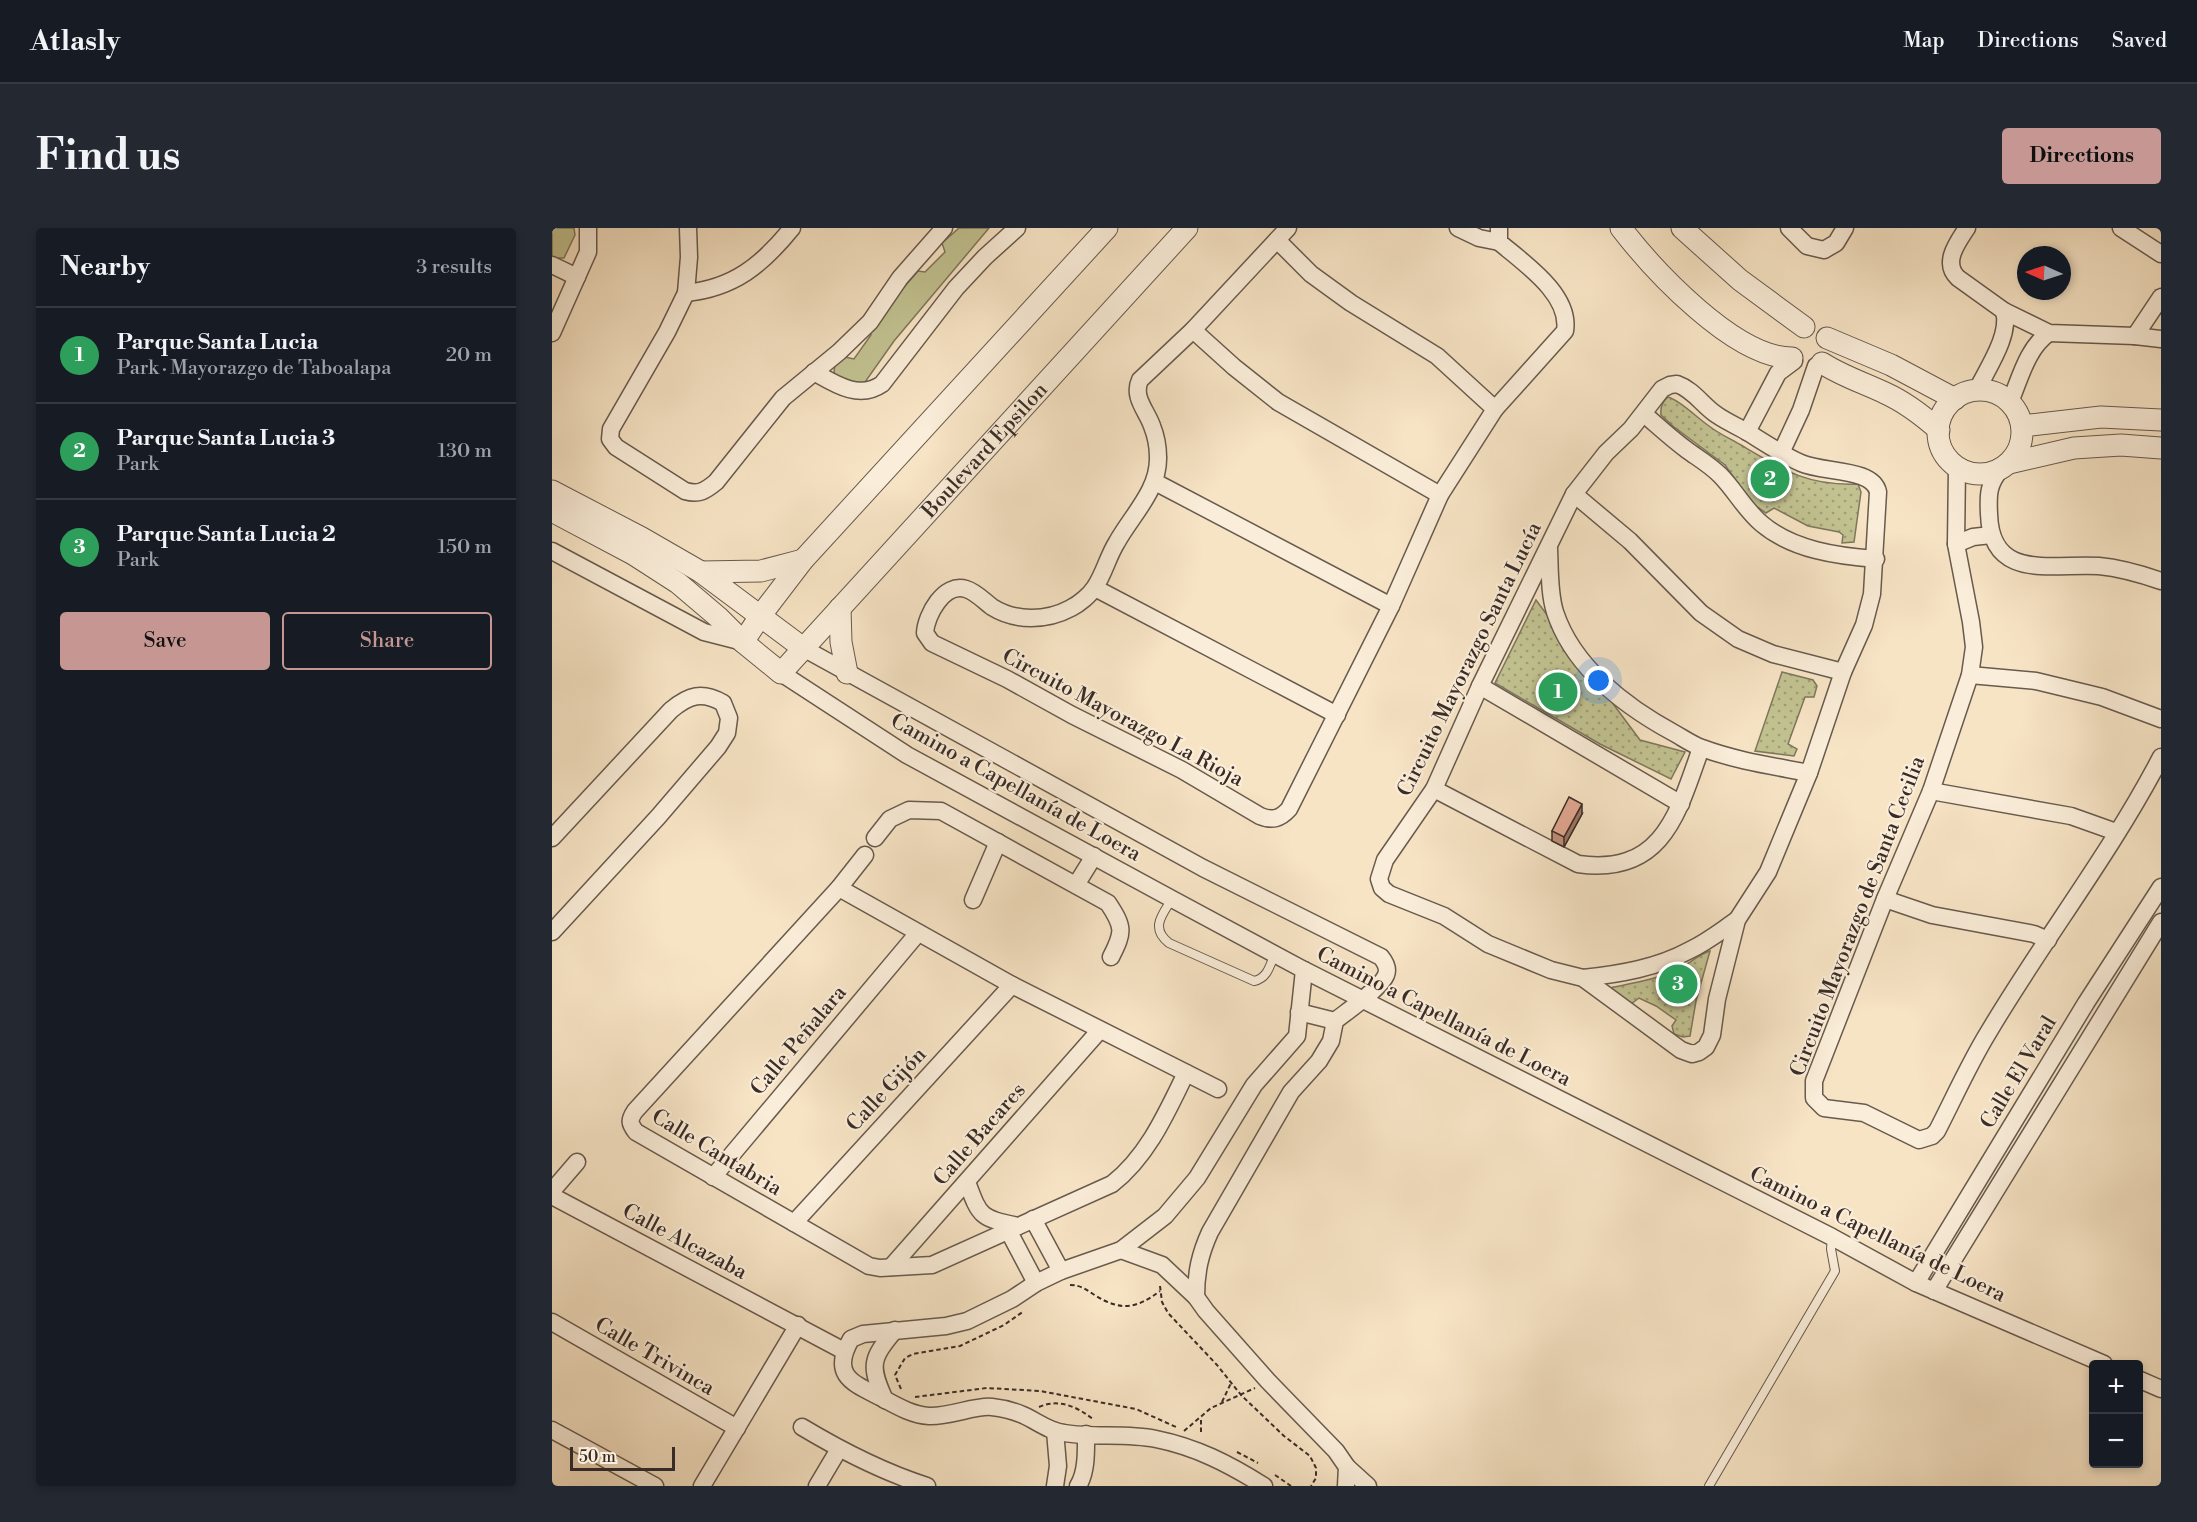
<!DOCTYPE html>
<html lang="en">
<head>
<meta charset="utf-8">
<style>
	body { margin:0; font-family:"Libre Bodoni",serif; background:#242831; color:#f1f3f6 }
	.controls { position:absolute; right:18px; bottom:18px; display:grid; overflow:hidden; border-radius:6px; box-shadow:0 3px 9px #0003 }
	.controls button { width:54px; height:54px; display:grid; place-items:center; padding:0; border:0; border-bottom:2px solid #363941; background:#171b24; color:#f1f3f6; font:30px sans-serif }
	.compass { position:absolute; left:1465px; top:18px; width:54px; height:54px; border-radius:50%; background:#171b24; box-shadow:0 3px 9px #0003; rotate:273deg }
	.scale { position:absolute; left:18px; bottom:15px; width:105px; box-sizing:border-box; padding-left:6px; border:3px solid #392c27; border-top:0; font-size:16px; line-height:21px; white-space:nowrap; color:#392c27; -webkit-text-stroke:4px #faedd9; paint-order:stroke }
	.you { position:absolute; left:1047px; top:453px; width:21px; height:21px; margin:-15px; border:4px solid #fff; border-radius:50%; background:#1a73e8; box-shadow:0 0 0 9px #1a73e833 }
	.badge { display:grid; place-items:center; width:39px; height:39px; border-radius:50%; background:#c59692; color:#fff; font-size:20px; font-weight:700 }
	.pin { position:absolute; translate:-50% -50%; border:3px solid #fff; box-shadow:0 2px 6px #0006 }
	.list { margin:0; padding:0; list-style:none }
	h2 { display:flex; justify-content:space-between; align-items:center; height:78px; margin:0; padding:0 24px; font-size:26px }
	h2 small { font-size:20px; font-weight:400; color:#9ea1a6 }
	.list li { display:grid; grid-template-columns:39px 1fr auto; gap:18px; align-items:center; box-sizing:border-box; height:96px; padding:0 24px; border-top:2px solid #363941 }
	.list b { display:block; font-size:22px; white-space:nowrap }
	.list p { margin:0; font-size:20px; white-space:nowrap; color:#9ea1a6 }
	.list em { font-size:20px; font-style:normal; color:#9ea1a6 }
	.actions { display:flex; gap:12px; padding:18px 24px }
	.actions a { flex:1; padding:14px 0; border:2px solid #c59692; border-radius:6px; text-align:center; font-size:21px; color:#c59692 }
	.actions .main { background:#c59692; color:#111 }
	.map { position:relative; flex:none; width:1609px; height:1258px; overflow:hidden; border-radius:6px }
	header { display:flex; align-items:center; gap:36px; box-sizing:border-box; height:84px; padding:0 30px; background:#171b24; border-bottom:2px solid #363941 }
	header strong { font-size:28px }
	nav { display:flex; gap:33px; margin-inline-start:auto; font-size:21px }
	.intro { display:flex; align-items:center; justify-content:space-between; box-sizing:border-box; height:144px; padding:0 36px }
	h1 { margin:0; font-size:42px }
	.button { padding:15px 27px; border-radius:6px; background:#c59692; color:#111; font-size:21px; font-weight:700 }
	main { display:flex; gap:36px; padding:0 36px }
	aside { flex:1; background:#171b24; border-radius:6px; box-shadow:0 3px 9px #0003 }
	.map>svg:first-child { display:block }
</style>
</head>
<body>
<header>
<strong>Atlasly</strong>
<nav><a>Map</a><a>Directions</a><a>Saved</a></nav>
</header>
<div class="intro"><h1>Find us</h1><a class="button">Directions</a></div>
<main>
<aside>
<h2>Nearby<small>3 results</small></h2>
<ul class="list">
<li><span class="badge" style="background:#2e9e5b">1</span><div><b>Parque Santa Lucia</b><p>Park · Mayorazgo de Taboalapa</p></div><em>20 m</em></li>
<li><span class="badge" style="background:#2e9e5b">2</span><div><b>Parque Santa Lucia 3</b><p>Park</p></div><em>130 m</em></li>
<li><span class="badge" style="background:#2e9e5b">3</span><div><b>Parque Santa Lucia 2</b><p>Park</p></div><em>150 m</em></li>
</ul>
<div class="actions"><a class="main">Save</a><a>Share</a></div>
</aside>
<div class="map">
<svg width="1609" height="1258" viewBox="0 0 1609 1258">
	<defs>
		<pattern id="garden-dots" width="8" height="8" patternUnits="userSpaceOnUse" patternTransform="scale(1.5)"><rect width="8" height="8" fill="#c2c291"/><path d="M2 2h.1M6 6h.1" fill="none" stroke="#9f9e76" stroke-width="1.8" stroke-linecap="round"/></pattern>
	</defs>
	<rect width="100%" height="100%" fill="#f7e4c5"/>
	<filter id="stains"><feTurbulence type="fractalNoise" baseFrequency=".00333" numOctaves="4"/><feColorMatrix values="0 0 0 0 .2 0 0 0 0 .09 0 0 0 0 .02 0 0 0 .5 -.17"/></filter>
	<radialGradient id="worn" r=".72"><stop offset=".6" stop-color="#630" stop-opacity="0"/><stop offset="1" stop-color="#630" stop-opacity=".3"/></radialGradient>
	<!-- green -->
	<g fill="#c2c291" stroke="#7e775c" stroke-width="1.5">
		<polygon points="0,0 22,0 23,7 12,30 0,30"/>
		<polygon points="407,0 437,0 342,113 311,157 294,155 282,145 283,134 293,129 302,131 319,107 316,101 366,43 373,44 393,24 390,15"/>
	</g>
	<!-- garden -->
	<g fill="url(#garden-dots)" stroke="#7e775c" stroke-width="1.5">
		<path d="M1116,169c12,3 29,21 41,29 10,8 22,13 32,19 42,25 66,41 117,39l3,8 -7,50 -12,1 1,-8 -4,-3 -31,-6 -34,-18 -8,5 -14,-10 -27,-38 -51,-38 -13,-12c-1,-8 1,-13 7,-18z"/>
		<polygon points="984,372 1088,512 1133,524 1119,551 1048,516 943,455"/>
		<polygon points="1230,444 1261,452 1265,458 1262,469 1253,469 1236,516 1245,521 1242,528 1203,523"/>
		<path d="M1158,723l-14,50 -6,35 -7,1 -9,-3 -2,-8 4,-6 -20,-14 -17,-8 -8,6 -22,-16c24,-5 52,-9 73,-21 10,-5 17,-13 28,-16z"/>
	</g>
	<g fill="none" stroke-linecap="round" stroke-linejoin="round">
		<!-- service casing -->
		<g stroke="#685a4e" stroke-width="10">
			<g id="service">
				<path d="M620,671c-10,16 -22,29 -3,44l85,38c14,-3 16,-16 21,-28"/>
				<polyline points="1157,1258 1283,1043 1279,1021 1280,1009"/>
			</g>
		</g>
		<!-- minor casing -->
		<g stroke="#685a4e" stroke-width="19">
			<g id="minor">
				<path d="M136,0l1,29 -3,36 -19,39 -56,97 -1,10 6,8 69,44c14,4 20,0 31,-9l67,-84 56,-46 31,-30 30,-44 44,-50"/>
				<path d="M736,0l-95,102 -53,50c-8,17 7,31 12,46 4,10 6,21 6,31 1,33 -26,58 -41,85 -9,14 -13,32 -22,45 -5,8 -16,17 -24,21 -24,13 -55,14 -79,-1 -8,-6 -16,-15 -26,-18 -22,-7 -40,26 -41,44l7,10 75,36 65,36 110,55 78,46c12,5 20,3 29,-7l102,-203 49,-111 55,-86 70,-78c6,-36 -40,-67 -66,-89v-14"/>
				<polyline points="906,0 927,10 947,14"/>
				<polyline points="1237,0 1255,18 1272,22 1284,15 1293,0"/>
				<path d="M1415,0c-10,15 -25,35 -9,50l46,33 45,22 86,3 26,3"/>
				<polyline points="1569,0 1609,26"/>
				<polyline points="725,12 759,46 799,75 885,128 943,181"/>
				<polyline points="0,37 25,49"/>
				<path d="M134,65c48,-5 76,-28 106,-65"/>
				<polyline points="641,102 682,139 726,174 888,267"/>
				<polyline points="0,105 36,24 36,0"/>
				<polyline points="1583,108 1609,69"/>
				<path d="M262,144c21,12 45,28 68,12l74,-96 29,-31 32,-29"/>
				<path d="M1125,156c17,6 26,22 40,31 10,7 22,12 32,18 17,11 34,22 52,30 22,10 72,5 77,29l-6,102 -8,31 -21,47 -34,101 -41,99 -31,48 -20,79 -5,36 -6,12 -7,5 -7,2 -11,-4 -98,-72 -32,-8 -63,-26 -44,-28 -55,-22 -7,-6 -3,-9 6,-19 49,-71 46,-103 94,-192 32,-41 25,-24 31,-40 8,-4z"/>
				<path d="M1425,162c10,-21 34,-55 27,-79"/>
				<path d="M1458,174c10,-23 17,-54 39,-69"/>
				<path d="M1092,186c14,12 28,25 43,36 11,8 23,15 33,25 15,15 25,35 42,49 31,26 75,32 114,35"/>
				<polyline points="1195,204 1226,145 1242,133"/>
				<polyline points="1229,225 1249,182 1264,138"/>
				<path d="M1405,239l-1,77 15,78 3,25 -4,28 -39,116 -46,108 -71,182v17l10,10 40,5 55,27 13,-4 5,-5c17,-33 32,-67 51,-98 55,-93 123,-180 173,-276"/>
				<path d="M1450,240c-14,15 -14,27 -13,46 2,68 63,49 110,52 21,2 42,8 62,15"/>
				<polyline points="603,254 839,378"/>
				<polyline points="1022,266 1078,313 1149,385 1186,411 1221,426 1291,444"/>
				<polyline points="1404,316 1421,309 1439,307"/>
				<path d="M997,321c1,21 0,44 6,63 18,55 71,95 119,121 9,5 19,12 28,15 35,13 71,18 107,25"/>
				<polyline points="0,323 152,404 191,414"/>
				<polyline points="543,360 785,487"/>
				<path d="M251,420l400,220 178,89c4,5 8,11 5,18 -5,13 -40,37 -51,46l-4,20 -12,20 -28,31 -81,140c-10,22 -14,40 -14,65"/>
				<polyline points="229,445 355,527 620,671 752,742 1280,1009 1364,1055 1552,1136"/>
				<polyline points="1418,447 1484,453 1550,469 1609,491"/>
				<polyline points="928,458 1129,576"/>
				<path d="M882,561l144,75c85,12 100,-51 123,-116"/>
				<polyline points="1379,563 1519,588 1564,604"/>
				<path d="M0,610l119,-128c18,-15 31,-19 52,-7l6,15 -2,15 -9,14 -60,70 -106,115"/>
				<path d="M323,610l15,-19 19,-9 32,1 167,92c16,24 16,29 3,54"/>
				<path d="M313,627l-26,33 -204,223c-6,9 -6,12 1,21l233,134 11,2 52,-3 180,-81c36,-28 55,-72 74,-111"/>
				<polyline points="524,657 542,628"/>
				<polyline points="287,660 460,757 666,861"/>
				<polyline points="1333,671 1380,687 1482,706 1496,712"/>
				<polyline points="421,672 446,614"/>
				<path d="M1031,750c37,-4 74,-10 107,-28 17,-8 32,-20 47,-30"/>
				<polyline points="747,784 783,793"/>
				<polyline points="161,949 366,705"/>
				<path d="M415,954c13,35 13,36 51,44"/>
				<polyline points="0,963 25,934"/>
				<polyline points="0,968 292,1123"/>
				<polyline points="481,991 509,1043"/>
				<polyline points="242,995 460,757"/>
				<polyline points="456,1002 484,1055"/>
				<polyline points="569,1022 610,1037 644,1069 654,1083 716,1153 784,1223 795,1239 794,1258"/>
				<polyline points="339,1039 548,802"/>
				<polyline points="1364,1055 1534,775 1609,659"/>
				<polyline points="1382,1063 1609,694"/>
				<polyline points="0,1094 185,1200"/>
				<polyline points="1586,1151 1609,1161"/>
				<path d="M333,1172c-16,-35 -14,-41 10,-70"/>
				<path d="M250,1199c40,24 81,45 125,59"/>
				<polyline points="0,1202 103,1258"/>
				<polyline points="503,1203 506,1238 503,1258"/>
				<polyline points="795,1239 816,1258"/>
				<polyline points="150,1258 246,1097"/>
				<polyline points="265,1258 287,1221"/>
				<path d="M526,1258c9,-14 8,-36 8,-52"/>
				<path d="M712,1258c-35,-22 -68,-39 -108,-47 -31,-6 -62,-1 -92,-6 -16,-2 -27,-12 -41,-18 -9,-4 -22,-7 -31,-8 -16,-2 -43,10 -63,9 -17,-1 -32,-10 -47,-18 -29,-15 -52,-22 -31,-59l12,-5 83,-8 21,-5 45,-22 24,-16 25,-12 60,-21 44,-34 32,-38 57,-93 43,-49 7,-66"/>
			</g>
		</g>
		<!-- tertiary casing -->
		<g stroke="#685a4e" stroke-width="23">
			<g id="tertiary">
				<path d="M1069,0c33,43 114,130 171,130"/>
				<polyline points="1130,0 1188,52 1252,99"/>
				<polyline points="1275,110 1339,137 1403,171"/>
				<path d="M1270,135c20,13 42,20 63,30 20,9 37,22 54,37"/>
				<circle cx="1428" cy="204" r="42"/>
				<polyline points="1470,198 1549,189 1609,192"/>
				<polyline points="1457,235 1522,220 1569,217 1609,220"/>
				<polyline points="0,263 90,310 149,344 251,420"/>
				<path id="s1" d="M0,283l81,43 45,29 40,34 25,25 38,31 406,-445"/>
				<polyline points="149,344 209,343 251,332"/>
				<polyline points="288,380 289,414 295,445"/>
				<polyline points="191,414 209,387 251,332 555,0"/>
			</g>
		</g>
		<!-- path -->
		<g stroke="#392c27" stroke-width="2" stroke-dasharray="4.5 3" stroke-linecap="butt">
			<path d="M518,1057c11,0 17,5 26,11 25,15 40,13 64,-5"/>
			<polyline points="608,1058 610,1074 616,1085 665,1137 689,1167 732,1208 758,1228 764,1240 764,1250 759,1258"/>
			<polyline points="349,1161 343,1147 353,1130 361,1126 408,1118 452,1097 472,1083"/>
			<polyline points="363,1169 435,1160 488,1163 584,1181 624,1199"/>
			<polyline points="670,1174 679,1155"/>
			<path d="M487,1179c20,-9 39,0 55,13"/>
			<polyline points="649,1192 649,1207"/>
			<polyline points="632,1203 659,1180 703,1160"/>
			<polyline points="685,1224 706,1235"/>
			<polyline points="723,1247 739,1258"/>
		</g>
		<!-- service -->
		<use href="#service" stroke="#faedd9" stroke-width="8"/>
		<!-- minor -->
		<use href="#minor" stroke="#faedd9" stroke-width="16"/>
		<!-- tertiary -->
		<use href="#tertiary" stroke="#faedd9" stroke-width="21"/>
	</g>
	<!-- wall -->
	<polygon fill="#c2907e" stroke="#392c27" stroke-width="1.5" points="1030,586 1012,619 1000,613 1000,603"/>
	<!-- shaded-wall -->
	<polygon fill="#9e7667" stroke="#392c27" stroke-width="1.5" points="1030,576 1030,586 1012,619 1012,609"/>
	<!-- building -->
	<polygon fill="#e2a893" stroke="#392c27" stroke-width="1.5" points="1017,569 1030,576 1012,609 1000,603"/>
	<g text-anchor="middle" stroke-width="4.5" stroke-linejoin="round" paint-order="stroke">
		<!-- street labels -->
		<g font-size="21" fill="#392c27" stroke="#faedd9">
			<text dy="7" stroke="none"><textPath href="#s1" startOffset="584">Boulevard Epsilon</textPath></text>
			<text transform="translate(917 431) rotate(-64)" y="7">Circuito Mayorazgo Santa Lucía</text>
			<text transform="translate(571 489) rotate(28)" y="7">Circuito Mayorazgo La Rioja</text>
			<text transform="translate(464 559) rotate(29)" y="7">Camino a Capellanía de Loera</text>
			<text transform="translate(1305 688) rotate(-69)" y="7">Circuito Mayorazgo de Santa Cecilia</text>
			<text transform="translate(892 788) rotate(27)" y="7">Camino a Capellanía de Loera</text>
			<text transform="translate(246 812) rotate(-50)" y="7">Calle Peñalara</text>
			<text transform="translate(1466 844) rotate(-59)" y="7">Calle El Varal</text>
			<text transform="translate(334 861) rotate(-47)" y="7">Calle Gijón</text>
			<text transform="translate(427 906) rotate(-49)" y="7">Calle Bacares</text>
			<text transform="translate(165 924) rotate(31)" y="7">Calle Cantabria</text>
			<text transform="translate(1326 1006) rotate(26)" y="7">Camino a Capellanía de Loera</text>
			<text transform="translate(133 1013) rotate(28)" y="7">Calle Alcazaba</text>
			<text transform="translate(103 1128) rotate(30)" y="7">Calle Trivinca</text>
		</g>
	</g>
	<rect width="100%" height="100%" filter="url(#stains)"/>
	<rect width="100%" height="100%" fill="url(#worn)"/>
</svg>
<div class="controls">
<button>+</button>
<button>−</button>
</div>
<svg class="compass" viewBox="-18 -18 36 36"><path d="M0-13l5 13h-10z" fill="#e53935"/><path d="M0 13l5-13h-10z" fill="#9ea1a6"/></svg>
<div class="scale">50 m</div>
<div class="you"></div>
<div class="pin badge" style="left:1006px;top:464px;background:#2e9e5b">1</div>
<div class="pin badge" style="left:1218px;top:251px;background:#2e9e5b">2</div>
<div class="pin badge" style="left:1126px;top:756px;background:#2e9e5b">3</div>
</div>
</main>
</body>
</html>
